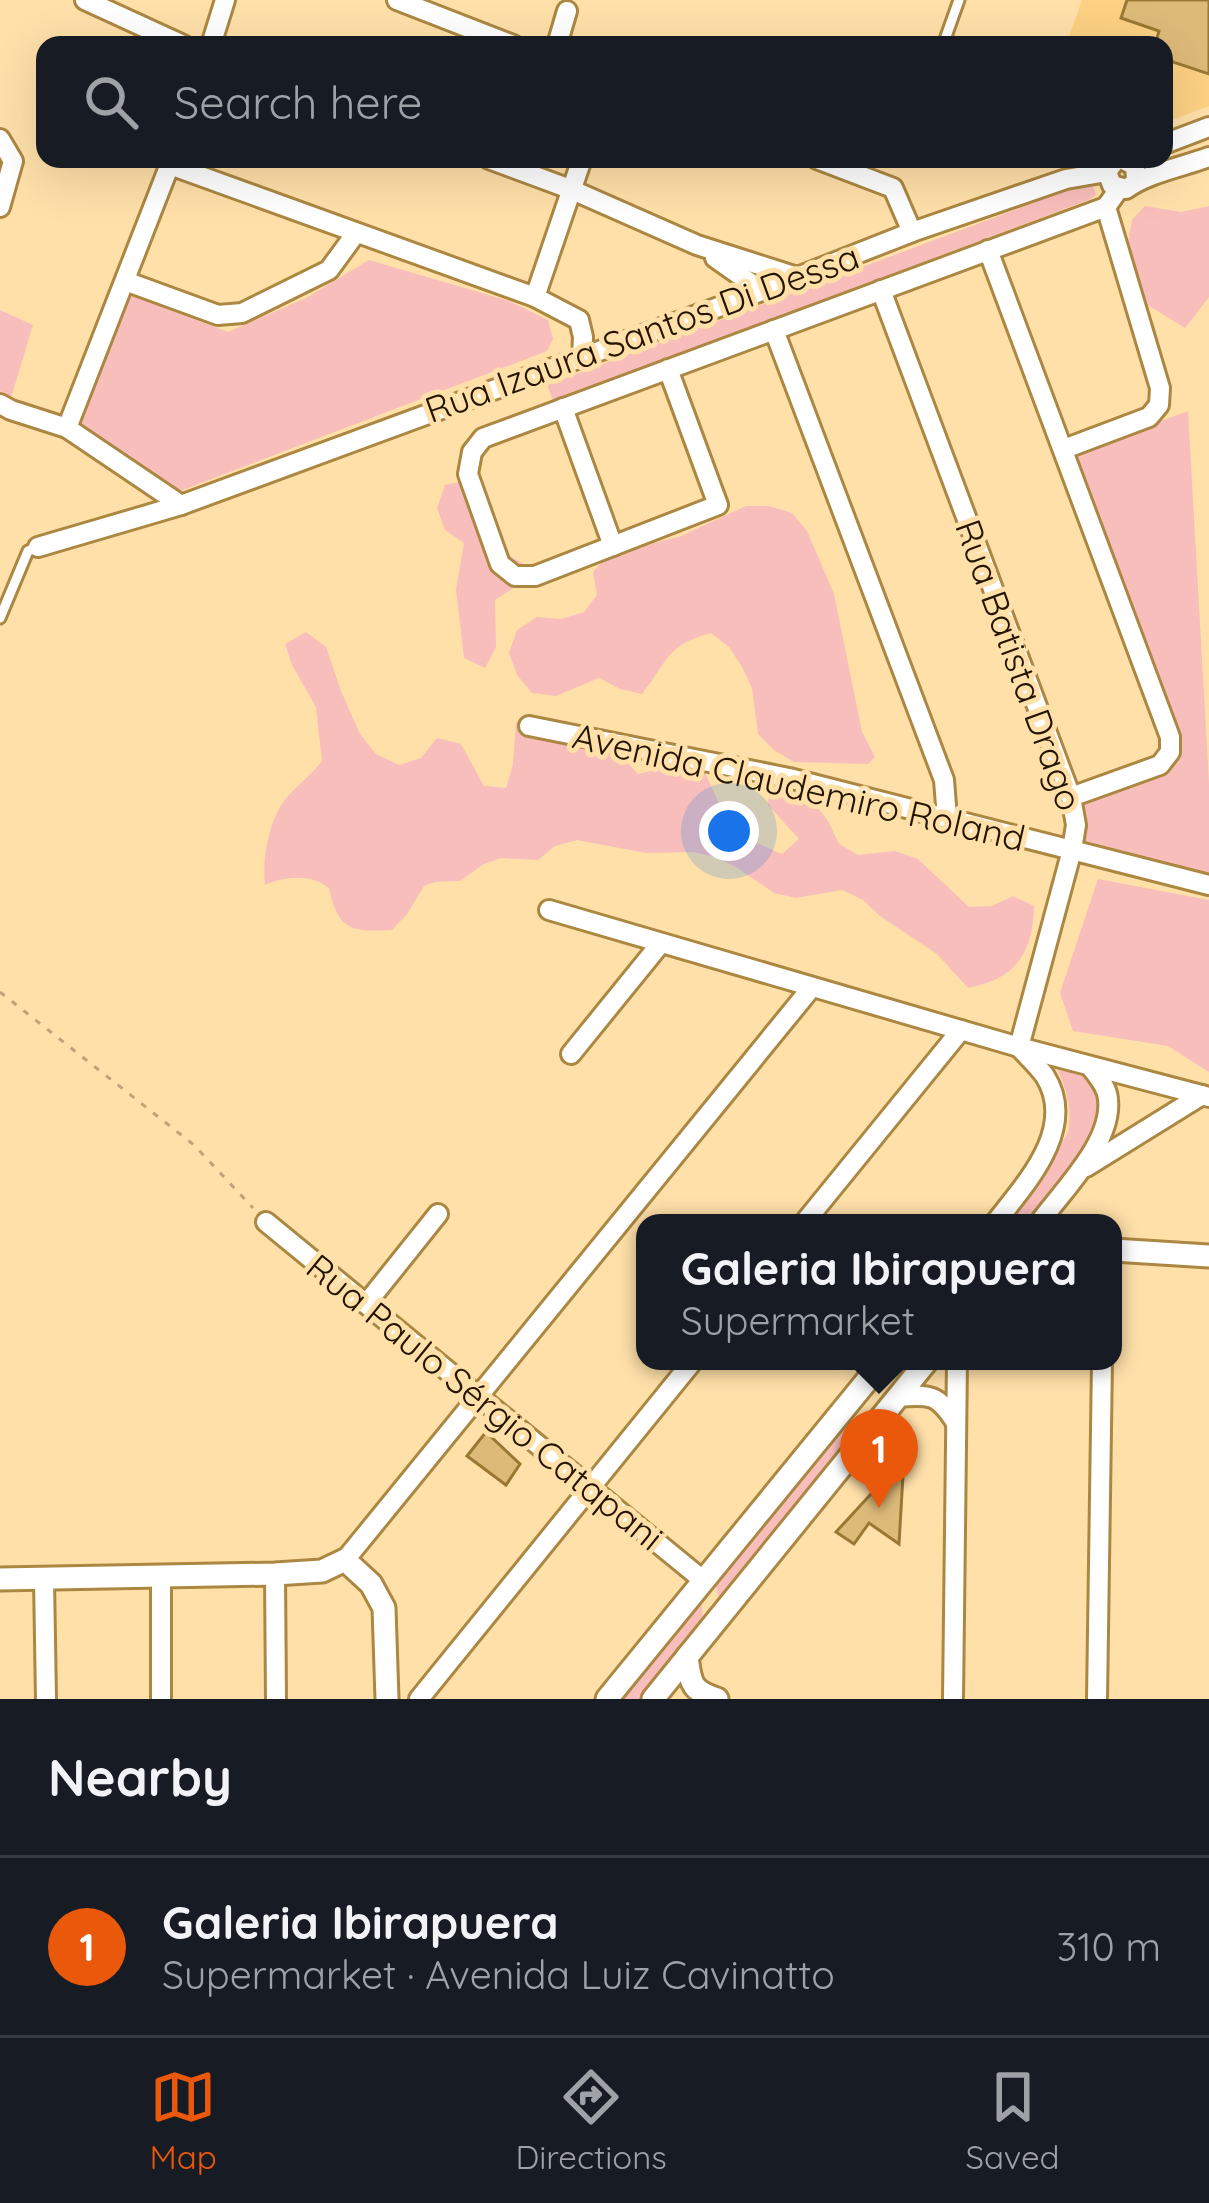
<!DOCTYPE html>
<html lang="en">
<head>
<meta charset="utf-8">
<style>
	body { margin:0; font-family:Quicksand,sans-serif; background:#20242c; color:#f1f3f6 }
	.you { position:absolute; left:729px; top:831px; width:42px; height:42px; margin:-30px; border:9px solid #fff; border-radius:50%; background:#1a73e8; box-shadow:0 0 0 18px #1a73e833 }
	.badge { display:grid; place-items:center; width:78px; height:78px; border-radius:50%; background:#ea580c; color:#fff; font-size:39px; font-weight:700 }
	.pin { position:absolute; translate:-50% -99px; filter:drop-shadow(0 3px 6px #0008) }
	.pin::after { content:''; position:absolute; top:63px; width:42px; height:36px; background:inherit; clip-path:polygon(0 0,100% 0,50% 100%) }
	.popup { position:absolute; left:636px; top:1214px; width:486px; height:156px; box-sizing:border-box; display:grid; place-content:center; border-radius:24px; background:#171b24; filter:drop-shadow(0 3px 9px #0005); font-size:39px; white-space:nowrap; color:#9ea1a6 }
	.popup b { font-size:45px; color:#f1f3f6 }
	.popup::after { content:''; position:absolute; left:50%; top:100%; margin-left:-24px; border:24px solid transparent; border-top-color:#171b24 }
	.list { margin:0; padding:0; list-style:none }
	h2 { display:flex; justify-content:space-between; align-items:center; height:156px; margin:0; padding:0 48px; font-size:51px }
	h2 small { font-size:39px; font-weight:400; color:#9ea1a6 }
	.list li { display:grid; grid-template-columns:78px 1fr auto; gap:36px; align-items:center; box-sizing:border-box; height:180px; padding:0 48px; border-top:3px solid #363941 }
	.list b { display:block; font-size:45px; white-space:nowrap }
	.list p { margin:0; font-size:39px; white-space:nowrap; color:#9ea1a6 }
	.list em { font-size:39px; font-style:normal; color:#9ea1a6 }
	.icon { flex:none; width:66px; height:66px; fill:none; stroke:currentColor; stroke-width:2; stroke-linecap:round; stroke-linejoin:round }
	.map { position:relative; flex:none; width:1209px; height:1699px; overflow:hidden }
	.search { position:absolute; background:#171b24; box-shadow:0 12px 48px #0002; left:36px; right:36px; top:36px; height:132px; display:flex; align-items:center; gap:30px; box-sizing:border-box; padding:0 42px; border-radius:24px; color:#9ea1a6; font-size:45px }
	.sheet { height:336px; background:#171b24 }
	nav { display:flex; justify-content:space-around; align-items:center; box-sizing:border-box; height:168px; border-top:3px solid #363941; background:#171b24; font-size:33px; color:#9ea1a6 }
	nav a { display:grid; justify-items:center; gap:6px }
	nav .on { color:#ea580c }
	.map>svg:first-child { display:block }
</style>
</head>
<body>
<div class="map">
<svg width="1209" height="1699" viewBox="0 0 1209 1699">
	<rect width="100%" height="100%" fill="#ffe0a9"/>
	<!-- built -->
	<polygon fill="#fcd183" points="1082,0 1209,0 1209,106 1164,123 1164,45 1066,45"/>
	<!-- green -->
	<g fill="#f8bebb">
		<polygon points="1084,184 1092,184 1096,194 1091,199 553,401 547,385"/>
		<polygon points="1145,206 1181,212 1209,206 1209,297 1185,328 1143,302 1126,254 1132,220"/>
		<polygon points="369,260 509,301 548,320 553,339 547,351 180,491 76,425 128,294 228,332 306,298"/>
		<polygon points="0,310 33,325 11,398 0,391"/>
		<polygon points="1188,411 1209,783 1209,877 1079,847 1083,801 1168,769 1178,756 1178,742 1075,453"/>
		<polygon points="464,481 503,552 523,564 515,587 495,600 496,647 485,668 464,658 456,589 464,543 445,530 437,508 445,485"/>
		<path d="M746,506h23l23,7 15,18 27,63 28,138 13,25 -7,7 -74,-2 -20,-12 -16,-16 -6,-46 -10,-21 -13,-20 -18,-14c-46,13 -42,27 -69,61l-22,-5 -21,-11 -43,18 -24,-3 -15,-18 -8,-22 8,-23 20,-13 24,2 23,-7 13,-17 -4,-23 16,-17 72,-19z"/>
		<path d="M306,632l20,15 15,44 19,43 16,20 23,11 22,-7 16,-20 24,6 23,42 22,2 7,-24 3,-42 92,20 30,32 45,-11 22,10 19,41 35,30 23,10 17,-15 -31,-34 1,-23 36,9 23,30 11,23 19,11 37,-4 23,8 51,48 23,-1 21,-10 21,10c-1,47 -18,73 -66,82l-31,-34 -57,-38 -17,-16 -21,-10 -46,8 -22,-5 -38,-26 -21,-10 -22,-5 -47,1 -69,-13 -22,6 -17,14 -37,-2 -17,6 -24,17 -25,1 -11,4 -17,28 -15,16c-40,2 -54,1 -63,-42 -17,-14 -44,-12 -64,-3 -3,-27 4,-69 24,-90 12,-13 21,-19 33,-34l-6,-54 -24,-42 -7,-21z"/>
		<polygon points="1098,879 1209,900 1209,1072 1168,1046 1073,1031 1060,993"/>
		<path d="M1055,1063l31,8 10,11 7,32 -16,36 -58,73h-21l60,-90c5,-27 -3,-46 -13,-70z"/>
		<polygon points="845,1422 861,1435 721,1605 714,1581"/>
		<polygon points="701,1601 704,1626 645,1699 620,1699"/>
	</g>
	<!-- building -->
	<g fill="#deba79" stroke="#9b7832" stroke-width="3">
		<polygon points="1127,0 1209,0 1209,74 1164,59 1164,45 1155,45 1159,31 1121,18"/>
		<polygon points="486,1432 520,1464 506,1485 467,1456"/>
		<polygon points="904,1458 899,1544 869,1523 854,1544 836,1532"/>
	</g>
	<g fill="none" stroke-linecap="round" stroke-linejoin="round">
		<!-- service casing -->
		<g stroke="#ac8742" stroke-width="15">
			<g id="service">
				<polyline points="943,45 959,0"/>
				<polyline points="0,618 28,551 38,547"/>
			</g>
		</g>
		<!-- minor casing -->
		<g stroke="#ac8742" stroke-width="24">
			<g id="minor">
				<polyline points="85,0 183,45"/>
				<polyline points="397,0 513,45"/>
				<polyline points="211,45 225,0"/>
				<polyline points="557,45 567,11"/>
				<polyline points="0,139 13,161 0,207"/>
				<polyline points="1164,144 1209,127"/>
				<polyline points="489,159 570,189 697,245 797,277"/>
				<polyline points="817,159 893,188 912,232"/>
				<polyline points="170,165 535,297 579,320 583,337 582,357"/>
				<path d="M1136,180l-1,-14 -13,-7 -7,2 -8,11 5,13 14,4c22,-16 56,-22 83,-32"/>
				<polyline points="988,250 1170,737 1170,752 1160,765 1071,797"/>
				<polyline points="715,258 762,291"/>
				<polyline points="125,281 218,315 242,313 329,270 356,233"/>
				<polyline points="881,290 1071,797 1076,825 1072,850 1019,1047"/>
				<polyline points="535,297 582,159"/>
				<polyline points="774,330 944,780 947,818"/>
				<polyline points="668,369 718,505 535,576 515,576 500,564 468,474 472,452 483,438 1106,207 1119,189"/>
				<polyline points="0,404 11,410 67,428 181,505"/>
				<polyline points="563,408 613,546"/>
				<polyline points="67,428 172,159"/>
				<polyline points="1064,449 1149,417 1159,405 1160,388 1106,207"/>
				<polyline points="38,547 181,505 762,291 912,232 1066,179 1107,172"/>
				<polyline points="529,726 789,778 1209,885"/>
				<polyline points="549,910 1019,1047 1209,1097"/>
				<polyline points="571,1054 661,943"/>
				<polyline points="1086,1167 1202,1095"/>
				<polyline points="266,1222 704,1581"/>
				<polyline points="804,1223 961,1030"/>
				<path d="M995,1223c30,-39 83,-94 50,-147 -7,-10 -18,-20 -26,-29"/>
				<path d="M1039,1223c24,-33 74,-81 69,-124 -1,-13 -11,-23 -18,-33"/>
				<polyline points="366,1304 438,1214"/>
				<path d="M898,1397c32,-3 40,-3 58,26"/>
				<polyline points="345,1560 812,987"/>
				<polyline points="275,1574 276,1699"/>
				<polyline points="44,1579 46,1699"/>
				<polyline points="161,1699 161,1577"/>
				<polyline points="419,1699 693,1361"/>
				<polyline points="953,1699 957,1361"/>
				<polyline points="1097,1699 1102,1361"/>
			</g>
		</g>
		<!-- tertiary casing -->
		<g stroke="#ac8742" stroke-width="27">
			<g id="tertiary">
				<polyline points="1113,1250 1209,1256"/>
				<polyline points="0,1579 275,1574 322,1571 345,1560 371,1584 384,1608 387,1699"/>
				<path d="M687,1657c4,26 3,33 30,42"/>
				<polyline points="607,1699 883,1361"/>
				<polyline points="653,1699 927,1361"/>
			</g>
		</g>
		<!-- path -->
		<polyline stroke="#bda376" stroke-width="3" stroke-dasharray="6 9" stroke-linecap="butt" points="0,992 194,1145 253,1208"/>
		<!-- service -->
		<use href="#service" stroke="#fff" stroke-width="9"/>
		<!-- minor -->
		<use href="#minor" stroke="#fff" stroke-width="18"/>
		<!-- tertiary -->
		<use href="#tertiary" stroke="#fff" stroke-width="21"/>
	</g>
	<g text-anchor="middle" stroke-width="10" stroke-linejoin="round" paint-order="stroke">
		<!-- street labels -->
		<g font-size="36" fill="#231500" stroke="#ffe0a9">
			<text transform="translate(642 333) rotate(-20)" y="13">Rua Izaura Santos Di Dessa</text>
			<text transform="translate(1019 665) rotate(70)" y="13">Rua Batista Drago</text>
			<text transform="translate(799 787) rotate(13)" y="13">Avenida Claudemiro Roland</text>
			<text transform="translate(485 1402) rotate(39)" y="13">Rua Paulo Sérgio Catapani</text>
		</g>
	</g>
</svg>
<div class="you"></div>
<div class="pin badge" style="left:879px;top:1508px">1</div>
<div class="popup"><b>Galeria Ibirapuera</b>Supermarket</div>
<div class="search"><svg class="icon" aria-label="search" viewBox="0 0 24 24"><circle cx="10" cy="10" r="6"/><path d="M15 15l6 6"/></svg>Search here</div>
</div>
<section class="sheet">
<h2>Nearby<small></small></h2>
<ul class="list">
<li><span class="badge">1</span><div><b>Galeria Ibirapuera</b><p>Supermarket · Avenida Luiz Cavinatto</p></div><em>310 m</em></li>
</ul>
</section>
<nav>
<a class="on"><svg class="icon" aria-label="map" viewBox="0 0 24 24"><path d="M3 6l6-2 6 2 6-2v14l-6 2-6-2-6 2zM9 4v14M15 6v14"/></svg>Map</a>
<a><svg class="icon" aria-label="directions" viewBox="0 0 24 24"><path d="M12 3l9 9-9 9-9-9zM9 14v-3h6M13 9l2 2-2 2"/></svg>Directions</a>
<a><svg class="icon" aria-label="saved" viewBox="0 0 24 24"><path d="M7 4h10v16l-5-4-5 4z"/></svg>Saved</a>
</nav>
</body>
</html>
